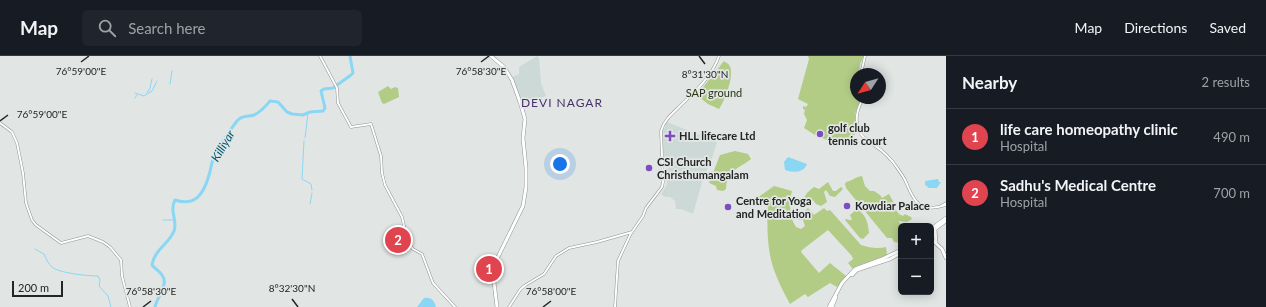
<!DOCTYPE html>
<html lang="en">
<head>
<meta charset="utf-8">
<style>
	body { margin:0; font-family:Lato,sans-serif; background:#20242c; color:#f1f3f6 }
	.controls { position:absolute; right:12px; bottom:12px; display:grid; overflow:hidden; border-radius:6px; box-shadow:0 2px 10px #0003 }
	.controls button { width:36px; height:36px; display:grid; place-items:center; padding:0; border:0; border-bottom:1px solid #363941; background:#171b24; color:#f1f3f6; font:20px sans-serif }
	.compass { position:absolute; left:850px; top:12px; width:36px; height:36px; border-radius:50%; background:#171b24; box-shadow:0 2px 10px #0003; rotate:234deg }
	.scale { position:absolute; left:12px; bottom:10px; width:51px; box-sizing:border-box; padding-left:4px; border:2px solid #242525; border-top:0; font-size:11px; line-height:14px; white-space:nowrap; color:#242525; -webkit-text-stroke:3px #e1e6e4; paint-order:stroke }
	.you { position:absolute; left:560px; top:108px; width:14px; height:14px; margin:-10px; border:3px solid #fff; border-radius:50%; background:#1a73e8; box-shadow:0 0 0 6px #1a73e833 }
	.badge { display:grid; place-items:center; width:26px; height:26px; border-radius:50%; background:#d93025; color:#fff; font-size:13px; font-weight:700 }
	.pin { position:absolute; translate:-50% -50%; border:2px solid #fff; box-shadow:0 1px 4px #0006 }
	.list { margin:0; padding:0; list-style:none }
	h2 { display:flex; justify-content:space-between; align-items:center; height:52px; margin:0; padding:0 16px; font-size:17px }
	h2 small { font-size:13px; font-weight:400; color:#9ea1a6 }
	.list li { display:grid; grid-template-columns:26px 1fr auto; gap:12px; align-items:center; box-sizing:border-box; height:56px; padding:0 16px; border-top:1px solid #363941 }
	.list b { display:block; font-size:15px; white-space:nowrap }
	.list p { margin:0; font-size:13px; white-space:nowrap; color:#9ea1a6 }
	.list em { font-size:13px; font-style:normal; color:#9ea1a6 }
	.icon { flex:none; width:22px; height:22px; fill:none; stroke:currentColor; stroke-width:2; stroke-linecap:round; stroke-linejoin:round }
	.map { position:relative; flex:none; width:946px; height:251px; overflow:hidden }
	header { display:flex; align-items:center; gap:24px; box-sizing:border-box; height:56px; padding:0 20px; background:#171b24; border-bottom:1px solid #363941 }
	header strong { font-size:19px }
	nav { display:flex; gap:22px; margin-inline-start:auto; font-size:14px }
	.search { width:280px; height:36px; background:#20242c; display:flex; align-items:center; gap:10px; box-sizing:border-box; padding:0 14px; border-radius:6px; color:#9ea1a6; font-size:15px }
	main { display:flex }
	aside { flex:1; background:#171b24 }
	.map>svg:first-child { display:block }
</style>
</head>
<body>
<header>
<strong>Map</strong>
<div class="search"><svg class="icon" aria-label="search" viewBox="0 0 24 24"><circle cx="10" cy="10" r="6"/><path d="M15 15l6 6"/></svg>Search here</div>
<nav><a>Map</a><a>Directions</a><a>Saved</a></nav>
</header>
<main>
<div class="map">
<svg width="946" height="251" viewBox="0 0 946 251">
	<rect width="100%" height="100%" fill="#e1e6e4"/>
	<!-- built -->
	<g fill="#cdd9d6">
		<polygon points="537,0 539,2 541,27 546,40 523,48 512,21 519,18 519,11"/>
		<polygon points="667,66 717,86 712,102 703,123 693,158 681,153 676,153 675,145 670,141 665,141 661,138 667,129 667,116 661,81"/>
	</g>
	<!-- green -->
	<g fill="#b2cb85">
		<path d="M808,0h56l-4,8 -1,10h-3v24h6c-7,13 -9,18 -5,33l-7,10h-21l-14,-6 -11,-7 3,-8 -3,-6 1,-4 -2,-1v-3l3,1 2,-3 -10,-5 11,-40z"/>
		<path d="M724,5c2,2 4,2 5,4 7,8 -5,37 -10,44l-11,-5 -9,-7 1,-6z"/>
		<polygon points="388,30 391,33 395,31 398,32 399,41 384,48 382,47 378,36"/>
		<path d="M735,95l13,3 3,5c-12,10 -24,10 -25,30l-3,2 -6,-1 -1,-4 -7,-3 11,-28z"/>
		<path d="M862,120l3,10 5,5h4l6,4 2,3 7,-4 5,9 -7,5 8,1 4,5 4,2 2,-2 6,3 1,2 -5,3 -9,-1 5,5h-2v17l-7,-1 -2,-4h-5l-41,-50 -1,-4 1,-2c6,-1 9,-5 16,-6z"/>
		<path d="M828,126l5,9h3l5,-4 2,2 -8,8 -5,-1 -4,-6 -2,2 3,10 -6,4 -5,-2 -3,-4 -7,6c-5,-8 1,-14 8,-19l5,2z"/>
		<path d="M774,130l18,5c-3,12 -3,26 4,36l5,2 4,-3 -2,-6h-4l-1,-3 10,-9 6,7 10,-7 3,3 3,-1 31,35c9,3 17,4 25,2l1,8 -30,11 -4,3 -5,-6 5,-4 -1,-3 -24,-26 -26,20 -1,2 18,21 11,-10 16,13 -9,11 -7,-4 -22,14 -3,-3 -15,10c-8,-15 -17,-32 -20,-49 -3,-16 -3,-34 -2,-51l-7,-1 -4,-5z"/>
		<path d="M857,153c9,6 11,13 12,24l-6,6 -3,-1 -15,-18 1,-1 4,1h2l-2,-5z"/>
	</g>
	<!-- water -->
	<g fill="#89d7f5">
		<path d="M788,101l19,7c-3,9 -14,9 -22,6l-1,-8z"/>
		<polygon points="938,123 939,126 941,126 937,132 929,132 925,129 925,125"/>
		<path d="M424,242c7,-1 10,2 12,9h-19z"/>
	</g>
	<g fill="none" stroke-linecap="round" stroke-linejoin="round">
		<!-- stream -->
		<g stroke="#89d7f5" stroke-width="1">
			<polyline points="170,28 172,15"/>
			<polyline points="135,37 144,40 152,35 157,25"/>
			<polyline points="147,37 150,32 152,23"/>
			<polyline points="135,42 137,39"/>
			<polyline points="305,82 308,57"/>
			<polyline points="304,85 302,123 311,128 312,134"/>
			<polyline points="310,148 312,137"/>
			<polyline points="163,164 174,164"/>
			<path d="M35,193l9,5c2,4 4,10 8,13 6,6 36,9 46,9l2,4 -1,6 9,10 3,11"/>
		</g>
		<!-- river -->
		<path stroke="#89d7f5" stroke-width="3" d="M155,251c2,-9 13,-23 8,-30 -2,-5 -8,-8 -11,-12 2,-15 17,-21 22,-34 4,-11 -5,-19 1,-31 21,7 29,-7 34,-25 2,-5 2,-12 5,-18 6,-11 15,-26 23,-36 5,-6 11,-4 17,-6 7,-3 11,-8 16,-14l8,1 9,10 5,2 11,1 7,-3 13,-1 2,-3 -4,-17 3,-2 9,-1 18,-13 2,-2 -3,-17"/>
		<!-- minor casing -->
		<g stroke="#8f9392" stroke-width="3">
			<g id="minor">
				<polyline points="320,0 337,32 338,47 351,71 371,68 381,100 382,117 385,129 402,161 408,187 413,193 422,198 433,227 455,251"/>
				<polyline points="861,18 865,0"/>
				<path d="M863,42c-5,10 -9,21 -4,33 4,9 16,14 23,20 4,3 7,7 11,11 4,6 9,12 12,18 4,8 7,19 14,24 8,6 18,4 27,1"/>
				<polyline points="0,67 12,76 17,87 23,117 26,147 32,164 36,169 61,187 88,180 103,186 110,191 121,204 122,220 130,251"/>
				<polyline points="941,150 946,147"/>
				<path d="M509,251l11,-17 4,-4 20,-12 12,-18 13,-8 28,-6 35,-10 11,-16 3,-8 16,-21 1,-5 -2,-51c3,-11 12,-18 20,-26 14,-13 32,-30 38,-49"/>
				<polyline points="615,251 618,205 631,177"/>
			</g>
		</g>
		<!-- major casing -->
		<g stroke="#8f9392" stroke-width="4">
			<g id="major">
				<polyline points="491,0 504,11 512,24 520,46 525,63 523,82 526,112 526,131 523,150 497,203 494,226 497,251"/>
				<polyline points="931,173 946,162"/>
				<polyline points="935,173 936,187"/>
				<polyline points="931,178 935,173 946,165"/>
				<polyline points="931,183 942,193 946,202"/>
				<polyline points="852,219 857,214 890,203 901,197"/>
				<polyline points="829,251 842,227 855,213 882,203 901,194"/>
				<polyline points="832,251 836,241"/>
			</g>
		</g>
		<!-- minor -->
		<use href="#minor" stroke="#fff" stroke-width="2"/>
		<!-- major -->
		<use href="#major" stroke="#fff" stroke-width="3"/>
	</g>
	<!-- ticks -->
	<path fill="none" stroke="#242525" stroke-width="1.5" d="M699,0l6,8M81,6l8,-6M481,6l8,-6M0,65l8,-6M292,243l6,8M143,251l8,-6M543,251l8,-6"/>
	<!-- markers -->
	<g fill="#7d4bc2" stroke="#e1e6e4" stroke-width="1.5">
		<circle cx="820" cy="78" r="4"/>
		<path d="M668 74h4v4h4v4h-4v4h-4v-4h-4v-4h4z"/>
		<circle cx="649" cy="112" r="4"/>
		<circle cx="847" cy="150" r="4"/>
		<circle cx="728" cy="151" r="4"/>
	</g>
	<g text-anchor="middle" stroke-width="3.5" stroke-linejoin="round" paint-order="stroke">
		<!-- park labels -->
		<g font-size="11" fill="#2a3514" stroke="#e1e6e4">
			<text x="714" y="41">SAP ground</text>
		</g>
		<!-- poi labels -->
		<g font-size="11" font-weight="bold" fill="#242525" stroke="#e1e6e4" text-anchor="start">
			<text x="828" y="76">golf club<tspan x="828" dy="13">tennis court</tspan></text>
			<text x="679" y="84">HLL lifecare Ltd</text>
			<text x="657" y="110">CSI Church<tspan x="657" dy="13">Christhumangalam</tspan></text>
			<text x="736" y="149">Centre for Yoga<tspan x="736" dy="13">and Meditation</tspan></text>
			<text x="855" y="154">Kowdiar Palace</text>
		</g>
		<!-- neighbourhood labels -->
		<g font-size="12" letter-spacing="1" fill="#48316c" stroke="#e1e6e4">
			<text x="562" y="51">DEVI NAGAR</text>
		</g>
		<!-- water labels -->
		<g font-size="12" font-style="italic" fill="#005c75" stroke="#e1e6e4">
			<text transform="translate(223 90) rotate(-59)" y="4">Killiyar</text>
		</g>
	</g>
	<g font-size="10" text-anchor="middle" fill="#242525" stroke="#e1e6e4" stroke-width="3.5" stroke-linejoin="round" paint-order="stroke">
		<text x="81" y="19">76°59'00"E</text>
		<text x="481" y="19">76°58'30"E</text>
		<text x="705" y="22">8°31'30"N</text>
		<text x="42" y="62">76°59'00"E</text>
		<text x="292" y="236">8°32'30"N</text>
		<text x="151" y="239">76°58'30"E</text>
		<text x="551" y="239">76°58'00"E</text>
	</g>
</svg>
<div class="controls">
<button>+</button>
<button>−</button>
</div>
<svg class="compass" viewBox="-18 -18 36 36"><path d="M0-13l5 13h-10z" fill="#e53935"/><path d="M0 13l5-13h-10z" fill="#9ea1a6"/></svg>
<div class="scale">200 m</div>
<div class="you"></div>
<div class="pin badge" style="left:489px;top:213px;background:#e0444e">1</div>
<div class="pin badge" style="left:398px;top:184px;background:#e0444e">2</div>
</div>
<aside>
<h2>Nearby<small>2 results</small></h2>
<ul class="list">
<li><span class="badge" style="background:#e0444e">1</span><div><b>life care homeopathy clinic</b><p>Hospital</p></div><em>490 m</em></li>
<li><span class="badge" style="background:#e0444e">2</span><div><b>Sadhu's Medical Centre</b><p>Hospital</p></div><em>700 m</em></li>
</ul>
</aside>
</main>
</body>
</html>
